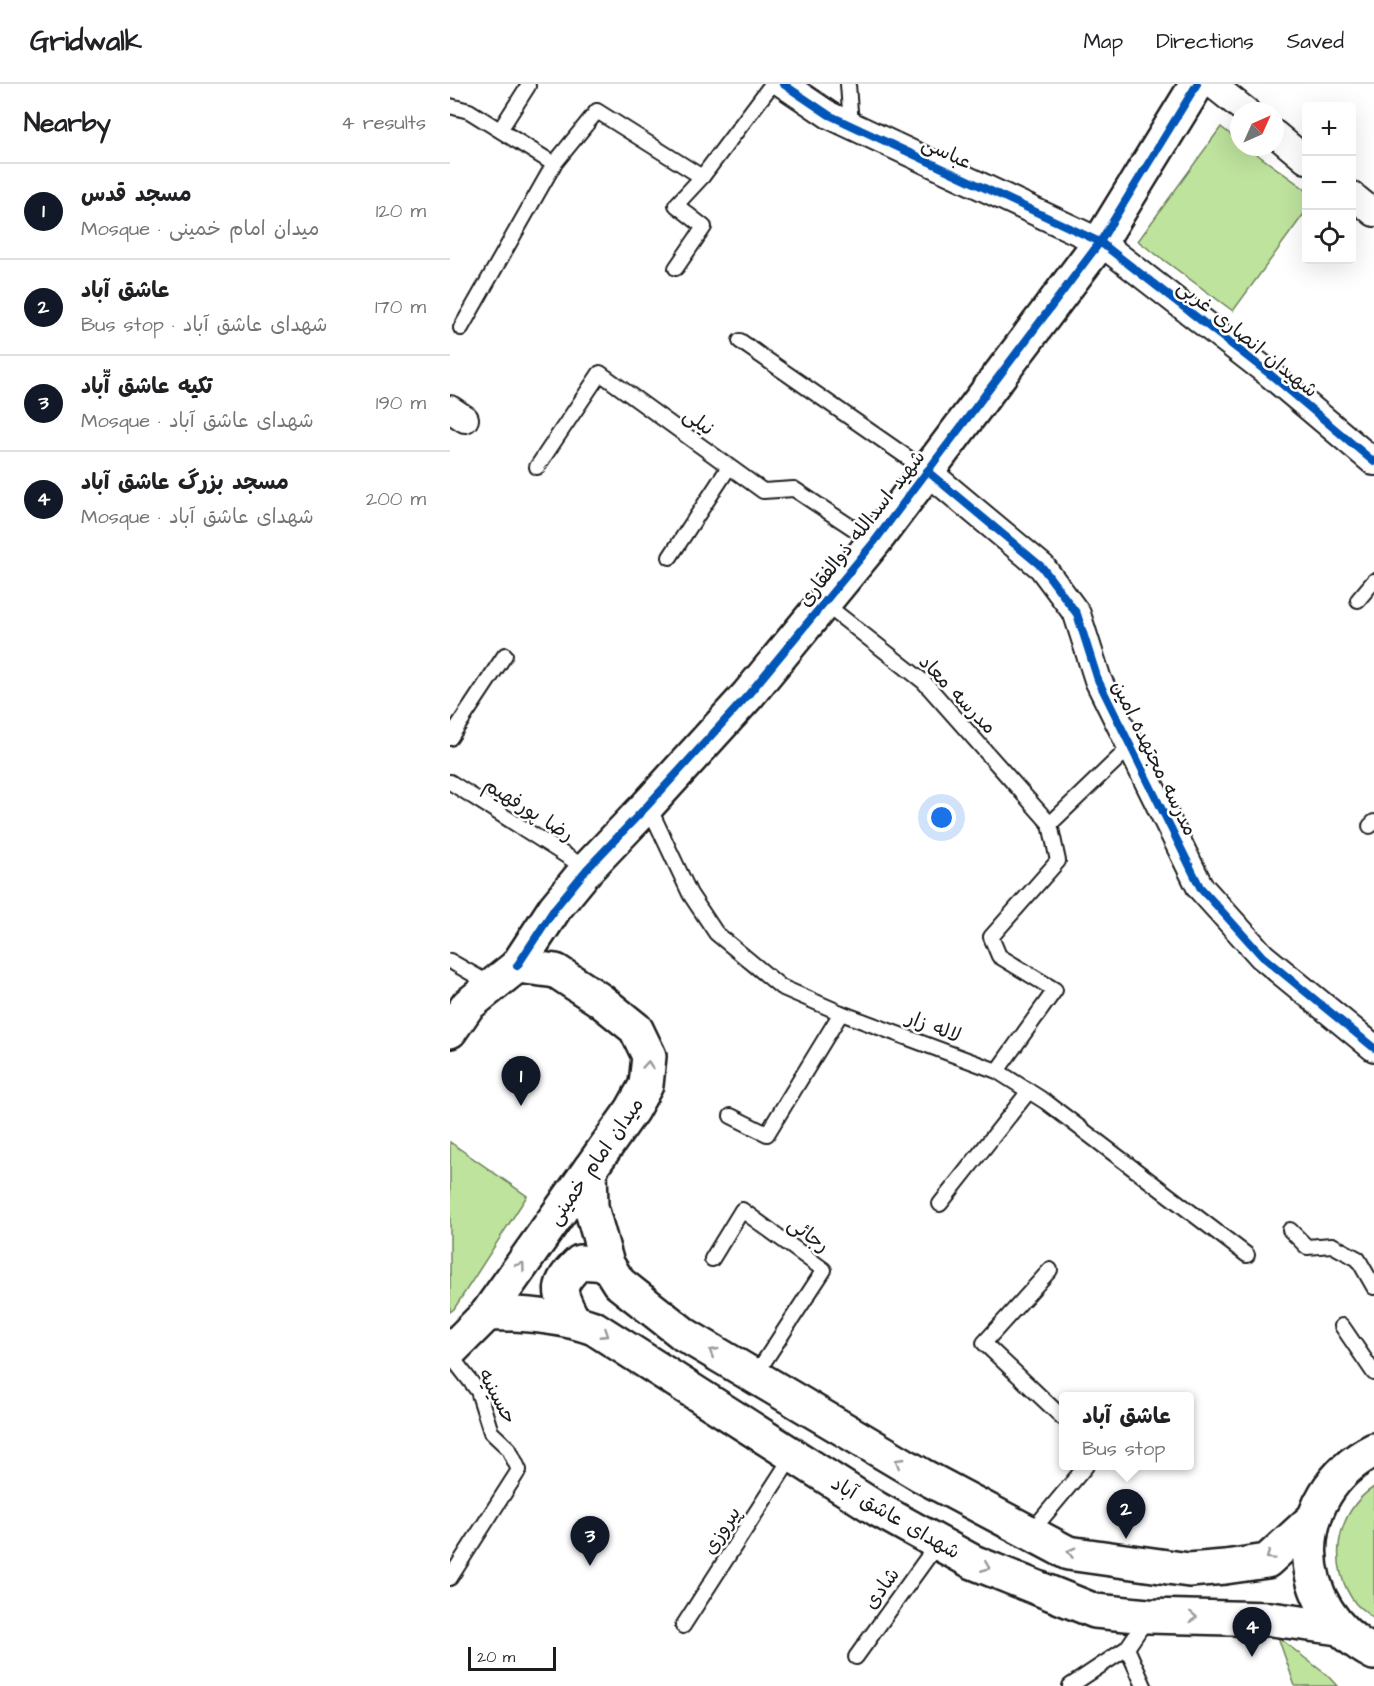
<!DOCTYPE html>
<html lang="en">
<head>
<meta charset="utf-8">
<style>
	body { margin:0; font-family:"Architects Daughter","Playpen Sans Arabic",sans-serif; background:#f6f6f6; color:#202124 }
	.controls { position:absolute; right:18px; top:18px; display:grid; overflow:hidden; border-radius:6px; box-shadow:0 6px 24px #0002 }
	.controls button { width:54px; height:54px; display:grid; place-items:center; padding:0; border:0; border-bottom:2px solid #e0e0e0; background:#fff; color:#202124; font:30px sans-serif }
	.compass { position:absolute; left:780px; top:18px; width:54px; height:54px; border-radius:50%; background:#fff; box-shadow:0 6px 24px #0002; rotate:45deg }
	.scale { position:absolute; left:18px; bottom:15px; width:88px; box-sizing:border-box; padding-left:6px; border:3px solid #1c1c1c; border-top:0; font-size:16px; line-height:21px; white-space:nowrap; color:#1c1c1c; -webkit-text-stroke:4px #fff; paint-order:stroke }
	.you { position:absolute; left:492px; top:734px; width:21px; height:21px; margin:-15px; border:4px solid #fff; border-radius:50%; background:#1a73e8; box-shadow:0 0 0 9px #1a73e833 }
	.badge { display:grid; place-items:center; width:39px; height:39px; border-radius:50%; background:#111827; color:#fff; font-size:20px; font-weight:700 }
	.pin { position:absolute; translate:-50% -50px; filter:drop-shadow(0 2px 3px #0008) }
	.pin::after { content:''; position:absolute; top:32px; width:21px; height:18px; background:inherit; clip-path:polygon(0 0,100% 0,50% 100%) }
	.popup { position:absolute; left:609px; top:1308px; width:135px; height:78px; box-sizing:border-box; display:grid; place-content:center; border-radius:6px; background:#fff; filter:drop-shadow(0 2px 4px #0005); font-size:20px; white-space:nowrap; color:#757577 }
	.popup b { font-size:22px; color:#202124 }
	.popup::after { content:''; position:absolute; left:50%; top:100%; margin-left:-12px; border:12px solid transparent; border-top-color:#fff }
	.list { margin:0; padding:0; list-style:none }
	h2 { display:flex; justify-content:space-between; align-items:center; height:78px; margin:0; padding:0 24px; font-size:26px }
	h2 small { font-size:20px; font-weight:400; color:#757577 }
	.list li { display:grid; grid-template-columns:39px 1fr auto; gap:18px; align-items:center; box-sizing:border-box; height:96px; padding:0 24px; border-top:2px solid #e0e0e0 }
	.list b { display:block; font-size:22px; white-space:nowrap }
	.list p { margin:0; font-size:20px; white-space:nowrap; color:#757577 }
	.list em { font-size:20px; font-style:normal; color:#757577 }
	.icon { flex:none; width:33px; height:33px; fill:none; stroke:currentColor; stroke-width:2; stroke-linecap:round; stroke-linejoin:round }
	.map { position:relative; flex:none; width:924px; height:1602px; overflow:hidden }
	header { display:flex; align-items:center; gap:36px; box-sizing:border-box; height:84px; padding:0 30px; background:#fff; border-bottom:2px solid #e0e0e0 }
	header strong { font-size:28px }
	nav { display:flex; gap:33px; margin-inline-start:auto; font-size:21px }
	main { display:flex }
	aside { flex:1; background:#fff }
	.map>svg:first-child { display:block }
</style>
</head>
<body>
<header>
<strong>Gridwalk</strong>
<nav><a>Map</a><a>Directions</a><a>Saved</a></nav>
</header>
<main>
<aside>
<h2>Nearby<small>4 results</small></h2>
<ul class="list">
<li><span class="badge">1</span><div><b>مسجد قدس</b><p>Mosque · میدان امام خمینی</p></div><em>120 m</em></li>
<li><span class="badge">2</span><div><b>عاشق آباد</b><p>Bus stop · شهدای عاشق آباد</p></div><em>170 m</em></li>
<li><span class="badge">3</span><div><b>تکیه عاشق آّباد</b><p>Mosque · شهدای عاشق آباد</p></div><em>190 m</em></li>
<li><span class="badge">4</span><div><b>مسجد بزرگ عاشق آباد</b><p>Mosque · شهدای عاشق آباد</p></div><em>200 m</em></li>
</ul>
</aside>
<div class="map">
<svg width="924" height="1602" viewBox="0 0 924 1602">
	<rect width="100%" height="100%" fill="#fff"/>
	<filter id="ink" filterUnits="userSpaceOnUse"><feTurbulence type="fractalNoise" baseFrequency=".0167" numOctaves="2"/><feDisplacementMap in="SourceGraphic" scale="12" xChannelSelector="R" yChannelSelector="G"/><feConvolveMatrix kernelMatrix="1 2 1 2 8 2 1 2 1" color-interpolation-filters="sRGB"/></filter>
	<g filter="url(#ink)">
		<!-- green -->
		<g fill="#bee39d" stroke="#6d805c" stroke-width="1.5">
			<polygon points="771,43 789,57 789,63 797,63 856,106 856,127 783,227 688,157"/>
			<polygon points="0,1058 77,1112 4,1225 0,1228"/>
			<path d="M924,1403v132c-6,-5 -13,-10 -18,-15 -29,-36 -21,-92 18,-117z"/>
			<polygon points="828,1553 878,1592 887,1602 845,1602"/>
		</g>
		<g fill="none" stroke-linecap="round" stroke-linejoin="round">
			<!-- lane casing -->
			<g stroke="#1c1c1c" stroke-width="18">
				<g id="lane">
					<polyline points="398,0 401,41"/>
					<polyline points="0,22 19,27 104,80"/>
					<polyline points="50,46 78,2"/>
					<polyline points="226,184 254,143 226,121 252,93 322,0"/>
					<polyline points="11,244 104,80 147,27 252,93"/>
					<polyline points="290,257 477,387"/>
					<polyline points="87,383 150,289 313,407 344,405 424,458"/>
					<polyline points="220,473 279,383"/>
					<polyline points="908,516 924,497"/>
					<polyline points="375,520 474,598 600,740"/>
					<polyline points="0,654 55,571"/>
					<polyline points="0,698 137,785"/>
					<polyline points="198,721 240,810 266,849 331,903 391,929 547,987 596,1018 797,1171"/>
					<polyline points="920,742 924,738"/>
					<polyline points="0,877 42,901"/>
					<polyline points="547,987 605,906 549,872 541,853 608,777 600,740 680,663"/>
					<polyline points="281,1032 317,1050 391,929"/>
					<polyline points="490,1120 579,1007"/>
					<polyline points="840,1146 857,1163 882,1161 908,1175 924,1203"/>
					<polyline points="262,1175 292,1126 374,1186 304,1293"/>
					<polyline points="600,1186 534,1259 613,1334"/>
					<polyline points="892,1242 924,1289"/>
					<polyline points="0,1271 28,1307 41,1348 59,1365 69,1386 0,1494"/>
					<polyline points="580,1449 636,1382"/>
					<polyline points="233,1542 343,1371"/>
					<polyline points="677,1564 694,1602"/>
					<polyline points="406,1573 488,1459"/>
					<polyline points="620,1602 677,1564 698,1533"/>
				</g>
			</g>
			<!-- street casing -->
			<g stroke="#1c1c1c" stroke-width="30">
				<g id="street">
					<polyline points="333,0 379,31 650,158 821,291 924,378"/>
					<polyline points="762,0 796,27"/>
					<polyline points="825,50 856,76"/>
					<polyline points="902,111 924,129"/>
					<polyline points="0,325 15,335"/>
					<polyline points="477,387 592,483 627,530 648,596 750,803 812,872 924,964"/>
				</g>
			</g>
			<!-- secondary casing -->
			<g stroke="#1c1c1c" stroke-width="38">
				<g id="secondary">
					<polyline points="67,882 105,824 137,785 198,721 298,611 424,458 650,158 747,0"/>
					<polyline points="0,947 18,921 67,882 106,887 150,916 186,945 199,972 196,1001 182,1026 37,1230 0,1267"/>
					<polyline points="140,1085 141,1123 157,1180 169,1199 235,1251 471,1391 618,1469 739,1486 775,1483 817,1477 864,1434"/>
					<path d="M37,1230c36,-1 73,2 107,14l283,181 96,53 122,49 53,5 123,3 68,9"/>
					<path d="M123,1236c-15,-29 -18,-34 7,-58l27,2"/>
					<path d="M924,1366c-87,44 -85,159 0,203"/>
				</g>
			</g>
			<!-- lane -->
			<use href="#lane" stroke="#fff" stroke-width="14"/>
			<!-- street -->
			<use href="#street" stroke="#fff" stroke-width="26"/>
			<!-- secondary -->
			<use href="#secondary" stroke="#fff" stroke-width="33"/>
			<!-- cycleway casing -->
			<g stroke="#fff" stroke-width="11">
				<g id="cycleway">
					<polyline points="333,0 379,31 650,158 821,291 924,378"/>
					<polyline points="477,387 592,483 627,530 648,596 750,803 812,872 924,964"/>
					<polyline points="67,882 105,824 137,785 198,721 298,611 424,458 650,158 747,0"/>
				</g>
			</g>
			<!-- cycleway -->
			<use href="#cycleway" stroke="#0057b8" stroke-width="8"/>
		</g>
		<!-- one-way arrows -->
		<defs><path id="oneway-chevron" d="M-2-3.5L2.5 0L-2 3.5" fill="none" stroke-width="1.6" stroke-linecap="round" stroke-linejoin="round" transform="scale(1.5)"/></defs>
		<g stroke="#999">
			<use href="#oneway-chevron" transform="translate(198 981) rotate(-86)"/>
			<use href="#oneway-chevron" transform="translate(71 1182) rotate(-54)"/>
			<use href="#oneway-chevron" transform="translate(155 1250) rotate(33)"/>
			<use href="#oneway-chevron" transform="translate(263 1268) rotate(-149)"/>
			<use href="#oneway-chevron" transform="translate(449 1378) rotate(-149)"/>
			<use href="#oneway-chevron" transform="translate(621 1468) rotate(-165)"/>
			<use href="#oneway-chevron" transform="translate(820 1472) rotate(145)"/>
			<use href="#oneway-chevron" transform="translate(536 1483) rotate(22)"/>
			<use href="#oneway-chevron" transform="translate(743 1533) rotate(2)"/>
		</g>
	</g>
	<g text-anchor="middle" stroke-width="5" stroke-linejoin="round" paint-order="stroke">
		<!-- street labels -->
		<g font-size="20" fill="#1c1c1c" stroke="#fff">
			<text transform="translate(497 68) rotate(25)" y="7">عباسی</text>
			<text transform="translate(798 254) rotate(39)" y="7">شهیدان انصاری غربی</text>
			<text transform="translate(249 337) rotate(36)" y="7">نیلی</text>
			<text transform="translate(411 444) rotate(-52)" y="7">شهید اسدالله ذوالفقاری</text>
			<text transform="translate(508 610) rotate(46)" y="7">مدرسه معاد</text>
			<text transform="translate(705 674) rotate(64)" y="7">مدرسه مجتهده امین</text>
			<text transform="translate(79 725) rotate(32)" y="7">رضا پورفهیم</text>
			<text transform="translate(484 942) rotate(21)" y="7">لاله زار</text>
			<text transform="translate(145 1077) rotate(-55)" y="7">میدان امام خمینی</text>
			<text transform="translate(359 1150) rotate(36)" y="7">رجائی</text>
			<text transform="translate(48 1312) rotate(62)" y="7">حسینیه</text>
			<text transform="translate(446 1433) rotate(30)" y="7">شهدای عاشق آباد</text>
			<text transform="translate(271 1446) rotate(-57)" y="7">پیروزی</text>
			<text transform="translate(431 1504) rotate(-54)" y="7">شادی</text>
		</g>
	</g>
</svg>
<div class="controls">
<button>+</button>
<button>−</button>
<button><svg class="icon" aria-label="locate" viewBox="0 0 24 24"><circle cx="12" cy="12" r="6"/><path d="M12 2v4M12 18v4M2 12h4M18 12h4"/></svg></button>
</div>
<svg class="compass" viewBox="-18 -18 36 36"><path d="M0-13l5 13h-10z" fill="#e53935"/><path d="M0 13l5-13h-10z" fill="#757577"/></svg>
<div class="scale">20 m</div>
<div class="you"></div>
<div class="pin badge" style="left:71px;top:1022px">1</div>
<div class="pin badge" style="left:676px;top:1455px">2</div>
<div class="popup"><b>عاشق آباد</b>Bus stop</div>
<div class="pin badge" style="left:140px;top:1482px">3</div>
<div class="pin badge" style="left:802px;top:1573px">4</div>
</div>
</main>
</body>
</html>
